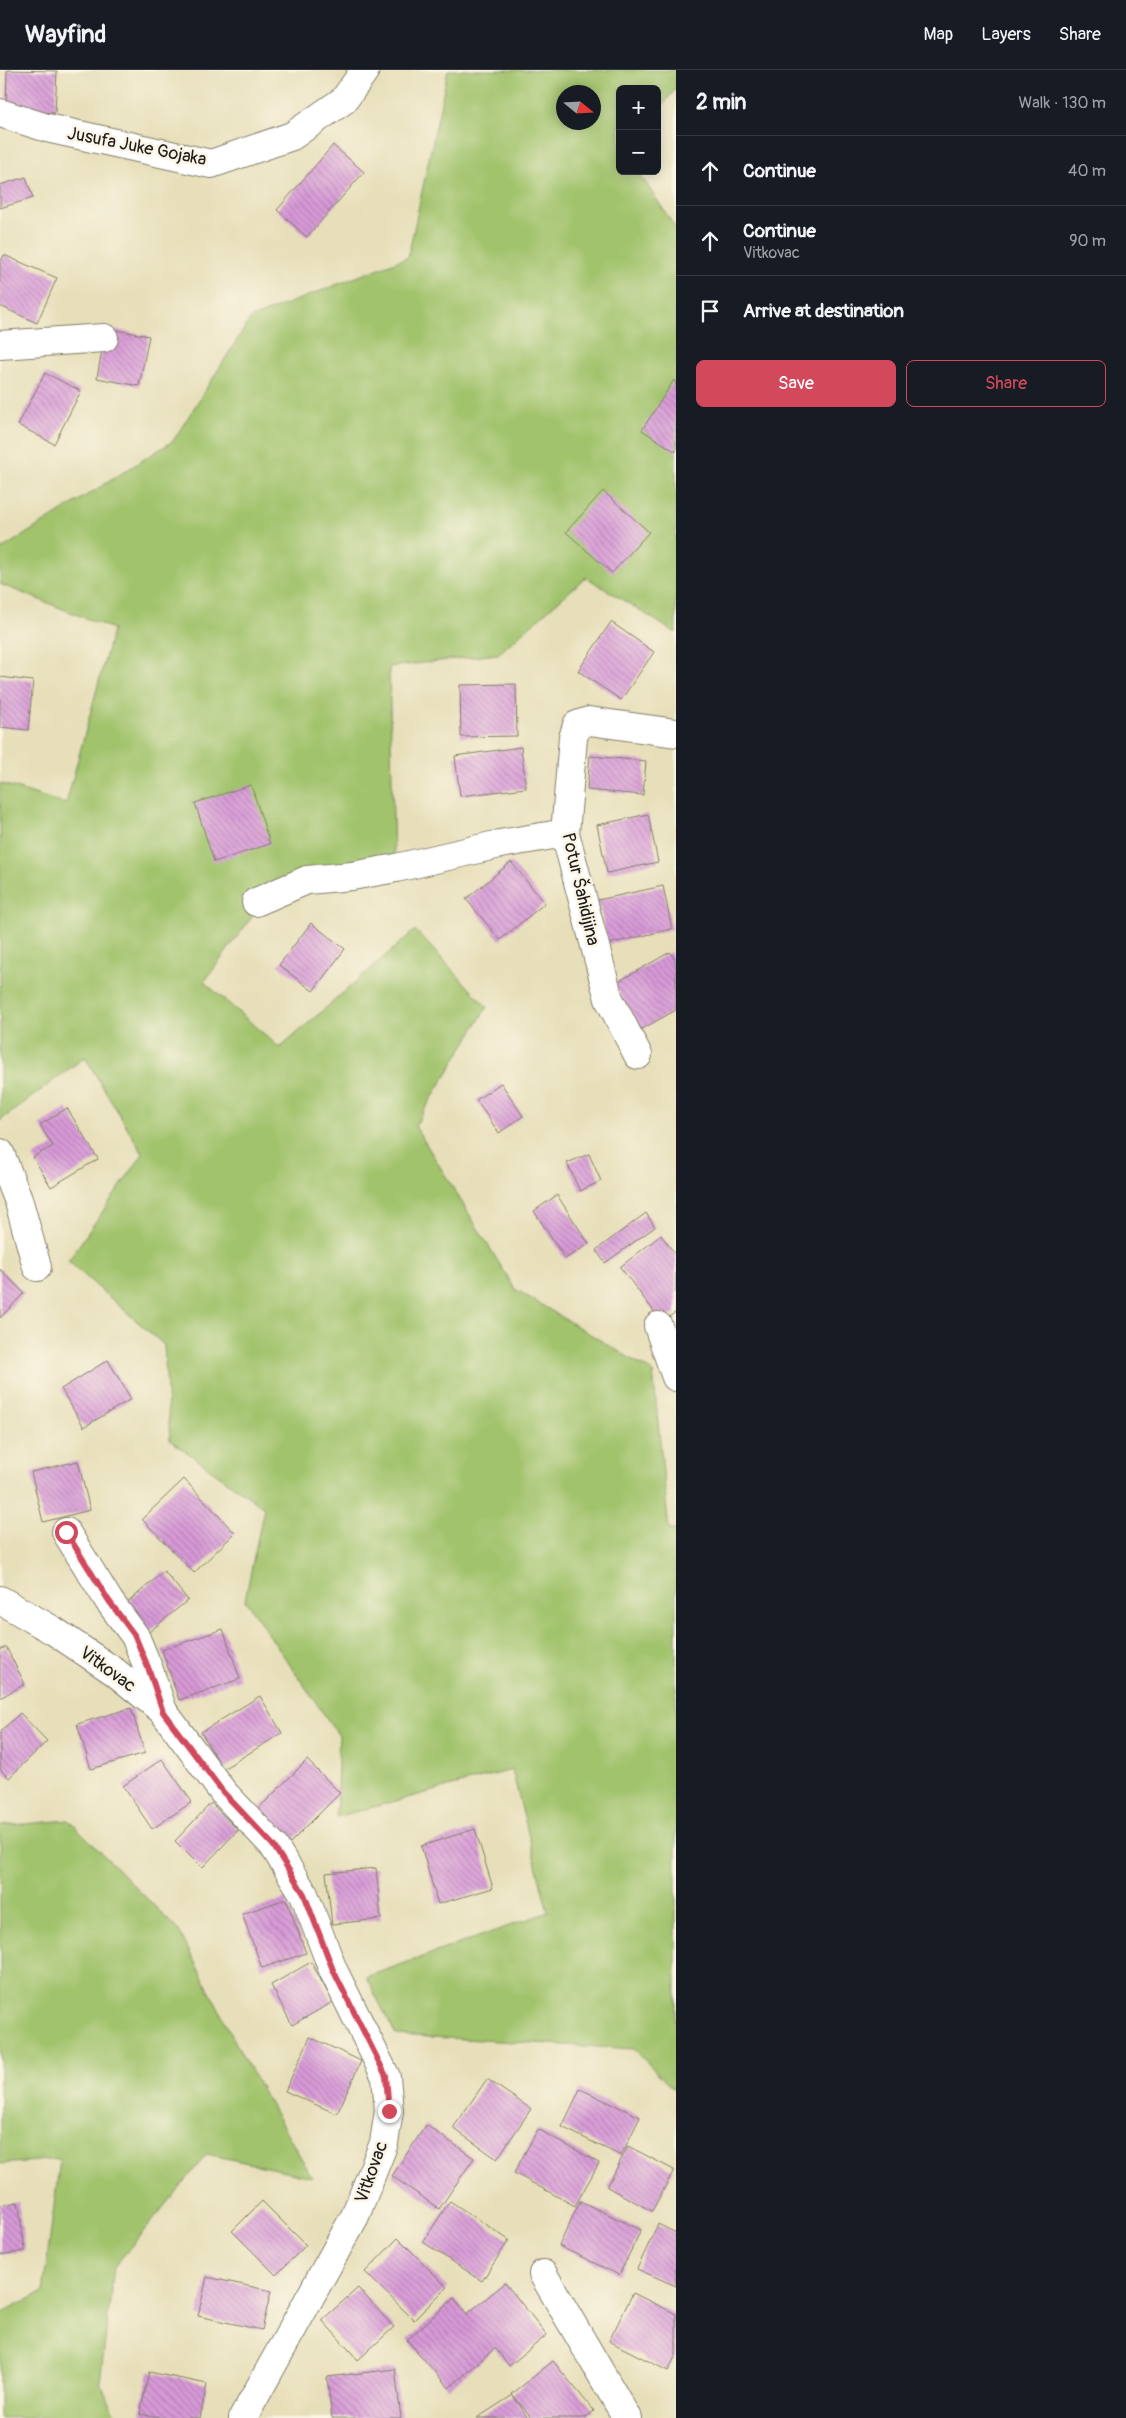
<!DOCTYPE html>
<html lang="en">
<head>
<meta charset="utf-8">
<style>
	body { margin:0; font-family:Pangolin,sans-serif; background:#20242c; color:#f1f3f6 }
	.controls { position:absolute; right:15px; top:15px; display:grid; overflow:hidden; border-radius:8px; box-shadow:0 2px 12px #0003 }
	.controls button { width:45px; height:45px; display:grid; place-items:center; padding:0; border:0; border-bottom:1px solid #363941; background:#171b24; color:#f1f3f6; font:25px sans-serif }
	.compass { position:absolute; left:556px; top:15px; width:45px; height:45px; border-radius:50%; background:#171b24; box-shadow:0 2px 12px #0003; rotate:108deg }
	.stop { position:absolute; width:15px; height:15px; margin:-11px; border:4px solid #d1495b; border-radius:50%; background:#fff }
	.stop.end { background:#d1495b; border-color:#fff; box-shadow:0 1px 5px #0008 }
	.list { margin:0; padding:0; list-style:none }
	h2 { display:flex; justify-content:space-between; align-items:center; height:65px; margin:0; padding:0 20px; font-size:21px }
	h2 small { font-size:16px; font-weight:400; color:#9ea1a6 }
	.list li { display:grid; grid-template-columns:32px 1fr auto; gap:15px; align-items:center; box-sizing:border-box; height:70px; padding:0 20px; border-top:1px solid #363941 }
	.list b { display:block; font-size:19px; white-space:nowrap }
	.list p { margin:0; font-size:16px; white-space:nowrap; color:#9ea1a6 }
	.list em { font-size:16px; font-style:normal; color:#9ea1a6 }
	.actions { display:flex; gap:10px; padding:15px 20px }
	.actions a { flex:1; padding:11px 0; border:1px solid #d1495b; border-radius:8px; text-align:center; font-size:18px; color:#d1495b }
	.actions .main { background:#d1495b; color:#fff }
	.icon { flex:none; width:28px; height:28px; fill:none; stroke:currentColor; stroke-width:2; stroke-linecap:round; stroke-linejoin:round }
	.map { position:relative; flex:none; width:676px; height:2348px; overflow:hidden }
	header { display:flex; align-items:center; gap:30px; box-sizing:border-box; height:70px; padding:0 25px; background:#171b24; border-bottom:1px solid #363941 }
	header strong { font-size:24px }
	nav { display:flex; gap:28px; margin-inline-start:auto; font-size:18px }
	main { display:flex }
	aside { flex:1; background:#171b24 }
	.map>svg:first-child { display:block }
</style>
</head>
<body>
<header>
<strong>Wayfind</strong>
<nav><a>Map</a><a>Layers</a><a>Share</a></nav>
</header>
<main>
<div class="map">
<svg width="676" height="2348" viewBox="0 0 676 2348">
	<defs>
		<pattern id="building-back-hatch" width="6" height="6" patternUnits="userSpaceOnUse" patternTransform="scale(1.25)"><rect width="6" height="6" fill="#d89ad8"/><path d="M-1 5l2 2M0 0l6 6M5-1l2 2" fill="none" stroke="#ae7dae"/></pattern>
	</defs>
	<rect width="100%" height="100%" fill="#fcf5e5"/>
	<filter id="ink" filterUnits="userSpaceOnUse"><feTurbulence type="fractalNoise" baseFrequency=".02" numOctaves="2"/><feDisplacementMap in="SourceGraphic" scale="10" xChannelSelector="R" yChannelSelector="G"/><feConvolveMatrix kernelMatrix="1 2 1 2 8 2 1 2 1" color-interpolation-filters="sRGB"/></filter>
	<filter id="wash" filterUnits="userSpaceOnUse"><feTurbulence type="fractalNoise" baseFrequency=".0096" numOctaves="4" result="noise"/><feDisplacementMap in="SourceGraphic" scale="20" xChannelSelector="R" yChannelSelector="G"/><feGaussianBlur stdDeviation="1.12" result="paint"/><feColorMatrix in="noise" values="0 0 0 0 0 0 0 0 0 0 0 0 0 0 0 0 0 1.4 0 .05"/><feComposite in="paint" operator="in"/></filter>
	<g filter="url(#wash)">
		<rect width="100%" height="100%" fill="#e7dfb9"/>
		<!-- grass -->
		<g fill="#a1c36c" stroke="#5e7044" fill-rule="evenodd">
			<path d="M448,0h228v18l-19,25v-24h-37v82h18l38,58v404l-90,-56 -88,77 -109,13 5,189 -123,35 -67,91 76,66 135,-118 72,77 -72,119 100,163 138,83 16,158h7v562l-42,-43 -238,-14 -30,-58 182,-65 -36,-142 -176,47 3,-81 -94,-136 19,-92 -94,-68 -6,-95 -96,-84 75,-107 -58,-97 -85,64v-338l66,21 47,-175 -113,-45v-34l173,-109 78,-123 157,-61zM564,22h30v30h-30z"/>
			<polygon points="69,1750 179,1861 243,1987 312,2107 207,2084 114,2197 100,2312 118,2348 0,2348 0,2244 43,2222 60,2089 0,2094 0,1756"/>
		</g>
		<g id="blocks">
			<!-- building -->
			<g fill="url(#building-back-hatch)">
				<polygon points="7,0 57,1 55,43 6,41"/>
				<polygon points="333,75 364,102 307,167 277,140"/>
				<polygon points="26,107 33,128 0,138 0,115"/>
				<polygon points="4,185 57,208 37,253 0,236 0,193"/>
				<polygon points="106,258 149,266 139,316 97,308"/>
				<polygon points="45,303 81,321 54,374 18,355"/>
				<polygon points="674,310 676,312 676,382 642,360"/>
				<polygon points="603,421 649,462 612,503 566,462"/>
				<polygon points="611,552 654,582 621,630 578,601"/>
				<polygon points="0,607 33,611 28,660 0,657"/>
				<polygon points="516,614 517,666 461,667 460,615"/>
				<polygon points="521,677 526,718 460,726 455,686"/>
				<polygon points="590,686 646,691 643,725 587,720"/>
				<polygon points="251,715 270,774 214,792 195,733"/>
				<polygon points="648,744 658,792 607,803 597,755"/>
				<polygon points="511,792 545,833 500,870 466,829"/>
				<polygon points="663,816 672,859 608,874 598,830"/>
				<polygon points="311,853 345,879 313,921 279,895"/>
				<polygon points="670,882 676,892 676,940 640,960 614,914"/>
				<polygon points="501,1013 523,1046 499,1063 476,1030"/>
				<polygon points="67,1038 98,1089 51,1117 33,1087 53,1076 40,1055"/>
				<polygon points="589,1084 601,1111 580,1121 567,1093"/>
				<polygon points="557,1125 589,1174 565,1189 534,1141"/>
				<polygon points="646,1143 655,1157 605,1193 596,1180"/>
				<polygon points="661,1165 676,1185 676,1242 662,1252 620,1197"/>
				<polygon points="0,1199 24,1223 0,1248"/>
				<polygon points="108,1290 131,1329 84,1357 61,1319"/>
				<polygon points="78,1391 90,1440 43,1452 31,1402"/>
				<polygon points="184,1409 235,1463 194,1503 142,1449"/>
				<polygon points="164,1501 188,1530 149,1562 126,1534"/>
				<polygon points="223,1559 240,1609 179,1630 162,1580"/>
				<polygon points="6,1577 25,1614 0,1628 0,1580"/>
				<polygon points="260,1626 282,1663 223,1699 201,1662"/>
				<polygon points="131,1638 145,1683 91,1699 77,1654"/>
				<polygon points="20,1643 47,1671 9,1708 0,1699 0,1662"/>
				<polygon points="162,1689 192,1732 152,1759 123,1716"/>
				<polygon points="307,1690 340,1723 289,1774 256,1741"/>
				<polygon points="211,1733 238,1760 202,1798 175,1771"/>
				<polygon points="475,1759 493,1818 438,1834 421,1776"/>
				<polygon points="376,1798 381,1849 332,1854 326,1803"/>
				<polygon points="286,1829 306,1883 262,1898 242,1844"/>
				<polygon points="311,1892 333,1932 292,1955 271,1915"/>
				<polygon points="310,1967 361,1991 337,2044 285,2021"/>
				<polygon points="487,2009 531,2039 497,2089 453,2058"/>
				<polygon points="580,2019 640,2047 621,2086 562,2057"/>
				<polygon points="426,2055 474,2088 439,2139 392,2106"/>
				<polygon points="538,2059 599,2093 575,2136 514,2103"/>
				<polygon points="628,2076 674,2100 652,2141 607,2117"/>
				<polygon points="262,2131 306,2175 276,2205 232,2161"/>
				<polygon points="450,2131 509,2170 482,2211 423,2172"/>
				<polygon points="580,2131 641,2160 619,2205 559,2176"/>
				<polygon points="18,2132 25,2181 0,2185 0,2135"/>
				<polygon points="658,2154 676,2163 676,2216 637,2199"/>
				<polygon points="398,2168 447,2217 414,2250 365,2202"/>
				<polygon points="207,2207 271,2221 262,2260 198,2246"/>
				<polygon points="505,2213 547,2265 509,2296 495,2278 449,2318 407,2270 454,2228 467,2244"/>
				<polygon points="358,2218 394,2257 358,2290 322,2250"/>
				<polygon points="633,2223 676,2244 676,2285 668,2301 609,2271"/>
				<polygon points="553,2291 594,2341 585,2348 532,2348 512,2324"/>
				<polygon points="395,2299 401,2348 332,2348 327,2307"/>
				<polygon points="149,2302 207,2314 200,2348 159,2348 140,2344"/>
				<polygon points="513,2325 528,2348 477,2348"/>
			</g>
		</g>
	</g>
	<g filter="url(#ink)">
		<use href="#blocks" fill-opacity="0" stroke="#827e6a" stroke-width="1"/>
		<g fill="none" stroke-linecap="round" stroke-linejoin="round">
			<!-- street casing -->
			<g stroke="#827e6a" stroke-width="30">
				<g id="street">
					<polyline points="0,43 47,58 211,94 292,66 344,30 365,0"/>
					<polyline points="0,275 104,268"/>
					<polyline points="256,832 307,810 352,806 396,798 500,774 565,763"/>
					<polyline points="638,985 609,929 565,763 573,668 577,655 589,651 676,663"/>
					<polyline points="0,1083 19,1132 37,1197"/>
					<polyline points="658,1256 676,1307"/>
					<polyline points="66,1462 109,1531 135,1566 149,1600 163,1641"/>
					<polyline points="0,1530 54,1561 115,1602 163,1641 223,1722 273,1775 304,1824 333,1900 386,2007 389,2041 384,2073 355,2146 243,2348"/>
					<polyline points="543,2204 627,2348"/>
				</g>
			</g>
			<!-- street -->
			<use href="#street" stroke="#fff" stroke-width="28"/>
		</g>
	</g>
	<g fill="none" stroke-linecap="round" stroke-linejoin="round" filter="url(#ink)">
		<!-- route -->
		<polyline stroke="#d1495b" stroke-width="6" points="66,1462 109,1531 135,1566 149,1600 163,1642 223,1722 273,1775 304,1824 333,1900 386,2006 389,2041"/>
	</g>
	<g text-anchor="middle" stroke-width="5" stroke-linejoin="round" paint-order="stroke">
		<!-- street labels -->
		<g font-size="18" fill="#1c1c1c" stroke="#fcf5e5">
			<text transform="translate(137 76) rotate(11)" y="6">Jusufa Juke Gojaka</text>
			<text transform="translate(581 819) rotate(77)" y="6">Potur Šahidijina</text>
			<text transform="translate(108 1599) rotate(36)" y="6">Vitkovac</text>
			<text transform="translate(371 2102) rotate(-70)" y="6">Vitkovac</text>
		</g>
	</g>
</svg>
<div class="controls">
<button>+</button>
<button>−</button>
</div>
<svg class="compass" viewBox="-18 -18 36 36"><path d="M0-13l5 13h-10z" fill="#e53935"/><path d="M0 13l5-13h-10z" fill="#9ea1a6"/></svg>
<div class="stop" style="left:66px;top:1462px"></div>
<div class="stop end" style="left:389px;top:2041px"></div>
</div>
<aside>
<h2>2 min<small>Walk · 130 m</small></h2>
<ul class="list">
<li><svg class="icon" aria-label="ahead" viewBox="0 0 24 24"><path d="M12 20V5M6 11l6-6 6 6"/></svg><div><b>Continue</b></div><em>40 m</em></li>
<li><svg class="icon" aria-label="ahead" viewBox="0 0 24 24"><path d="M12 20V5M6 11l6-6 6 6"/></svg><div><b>Continue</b><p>Vitkovac</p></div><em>90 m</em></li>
<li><svg class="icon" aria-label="arrive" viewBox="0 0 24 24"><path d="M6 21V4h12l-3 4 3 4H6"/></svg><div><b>Arrive at destination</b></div></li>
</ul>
<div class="actions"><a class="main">Save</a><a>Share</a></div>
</aside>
</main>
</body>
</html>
